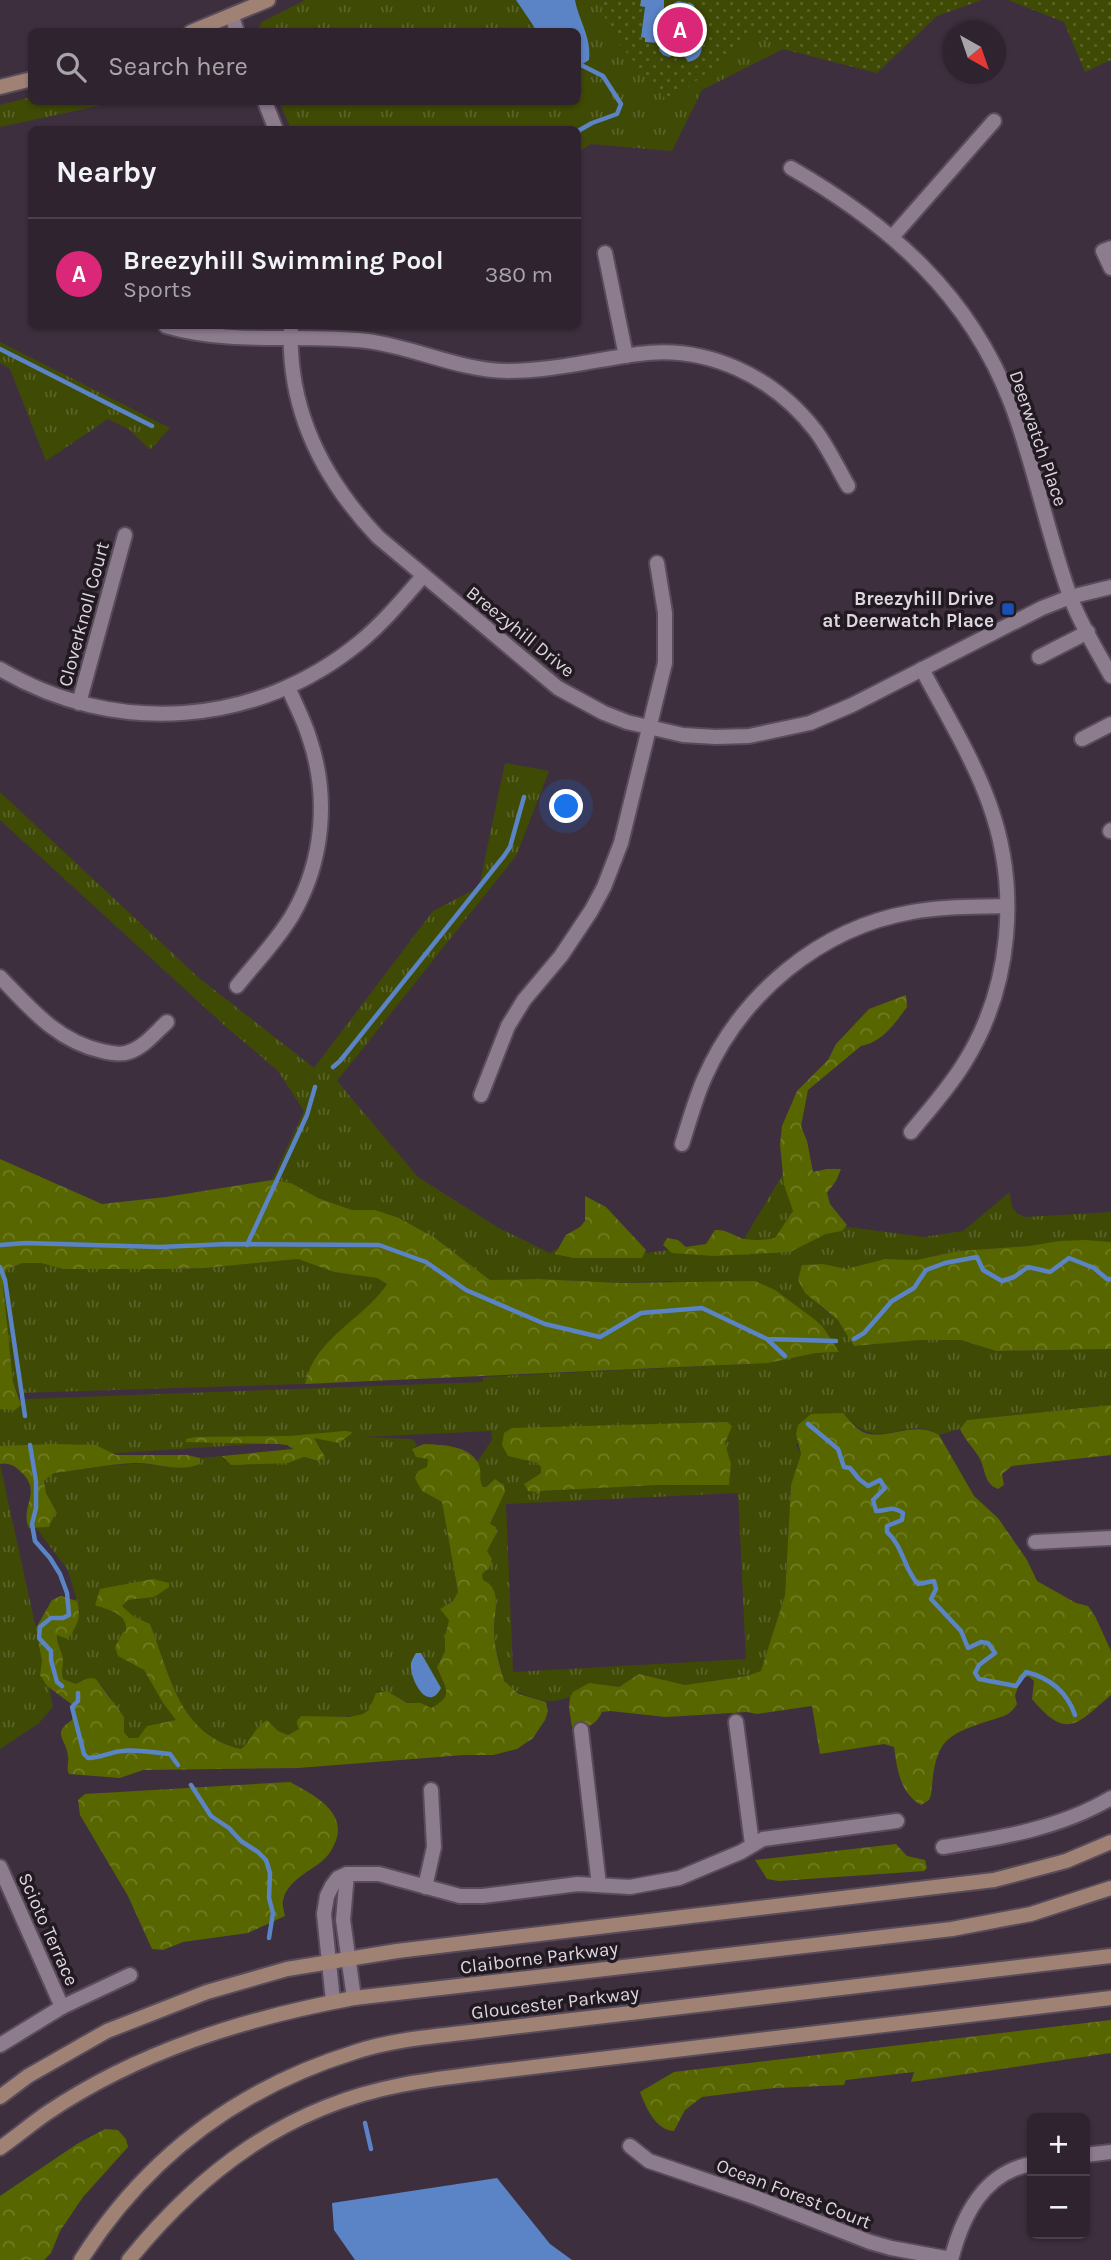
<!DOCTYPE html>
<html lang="en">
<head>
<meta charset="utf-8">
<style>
	body { margin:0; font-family:Karla,sans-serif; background:#362b37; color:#f1f3f6 }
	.controls { position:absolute; right:21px; bottom:21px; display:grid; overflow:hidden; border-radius:10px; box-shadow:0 2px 5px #0004 }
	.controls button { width:63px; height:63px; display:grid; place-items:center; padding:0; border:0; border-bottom:2px solid #49404b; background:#2e232f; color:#f1f3f6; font:35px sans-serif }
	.compass { position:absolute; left:943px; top:21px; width:63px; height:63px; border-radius:50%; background:#2e232f; box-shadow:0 2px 5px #0004; rotate:140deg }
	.you { position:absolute; left:567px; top:807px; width:24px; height:24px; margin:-18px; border:5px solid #fff; border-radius:50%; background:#1a73e8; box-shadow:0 0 0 10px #1a73e833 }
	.badge { display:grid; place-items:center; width:46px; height:46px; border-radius:50%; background:#db2777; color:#fff; font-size:23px; font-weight:700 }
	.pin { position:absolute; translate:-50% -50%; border:4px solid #fff; box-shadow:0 2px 7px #0006 }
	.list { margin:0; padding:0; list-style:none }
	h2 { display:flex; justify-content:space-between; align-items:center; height:91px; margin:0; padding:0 28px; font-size:30px }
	h2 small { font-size:23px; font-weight:400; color:#a7a4aa }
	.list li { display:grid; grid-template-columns:46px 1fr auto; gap:21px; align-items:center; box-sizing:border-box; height:112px; padding:0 28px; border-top:2px solid #49404b }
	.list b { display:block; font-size:26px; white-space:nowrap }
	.list p { margin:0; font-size:23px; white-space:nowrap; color:#a7a4aa }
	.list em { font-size:23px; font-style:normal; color:#a7a4aa }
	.icon { flex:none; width:38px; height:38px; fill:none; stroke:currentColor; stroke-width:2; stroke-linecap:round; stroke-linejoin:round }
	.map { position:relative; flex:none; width:1111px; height:2260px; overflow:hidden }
	.search { position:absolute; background:#2e232f; box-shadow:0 2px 5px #0004; left:28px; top:28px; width:553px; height:77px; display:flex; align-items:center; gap:18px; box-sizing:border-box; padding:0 24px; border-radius:10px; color:#a7a4aa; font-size:26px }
	.panel { position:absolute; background:#2e232f; box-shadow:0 2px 5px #0004; left:28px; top:126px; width:553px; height:203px; border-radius:10px }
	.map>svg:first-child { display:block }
</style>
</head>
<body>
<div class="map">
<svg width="1111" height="2260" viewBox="0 0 1111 2260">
	<defs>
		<pattern id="grass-tufts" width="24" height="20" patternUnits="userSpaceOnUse" patternTransform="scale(1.75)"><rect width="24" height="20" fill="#3f4a05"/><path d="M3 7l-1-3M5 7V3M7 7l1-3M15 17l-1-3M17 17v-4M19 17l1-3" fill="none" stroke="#5a6329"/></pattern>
		<pattern id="forest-crowns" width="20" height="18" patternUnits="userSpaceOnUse" patternTransform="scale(1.75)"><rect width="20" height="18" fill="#586600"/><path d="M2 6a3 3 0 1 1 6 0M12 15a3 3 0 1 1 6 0" fill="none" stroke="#707b25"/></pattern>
		<pattern id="park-dots" width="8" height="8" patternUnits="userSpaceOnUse" patternTransform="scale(1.75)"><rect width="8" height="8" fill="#3f4a05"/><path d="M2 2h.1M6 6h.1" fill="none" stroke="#5a6329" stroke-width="1.8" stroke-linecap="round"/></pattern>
	</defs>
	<rect width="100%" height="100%" fill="#3e2f3f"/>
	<!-- grass -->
	<g fill="url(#grass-tufts)" fill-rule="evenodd">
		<polygon points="305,0 606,0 601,4 755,33 783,49 702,90 672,151 591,144 578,152 578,130 291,129 279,102 578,102 578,32 256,32 262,22"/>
		<polygon points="31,97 32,102 116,102 0,127 0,105"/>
		<polygon points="0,342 170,428 150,450 130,430 108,419 46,461 10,369 0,363"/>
		<path d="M505,763l44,8 -33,85 -179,225 81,96 79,50 53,26 50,-29 47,29 97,-14 52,-87 37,73 91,12 39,-6 47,-39c1,14 2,21 16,25l85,-5v30l-52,-1 -30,5 -71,5 -42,9 -31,-1 -39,10 -35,-5 8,42 19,14 17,26 66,-6h40l35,11 115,-2v56l-144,15 -7,9 -21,6c-35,-22 -57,21 -94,-19l-49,28 5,10 -10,31 -6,110 -24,77 -14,4 -62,9 -46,-11 -20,13 -12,-1 -34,6 -3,5c-7,2 -15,5 -22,4 -12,-1 -36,-9 -43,-19 -4,-5 -2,-11 -4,-16 -3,-12 -8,-24 -7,-37 0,-17 9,-41 -11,-49l-1,-6 8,-49 15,-33 -4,-11h-9l-6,6h-3c-5,-8 -2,-17 -6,-25l15,-22 -1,-9 -129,6 51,2 4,6 -5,4 16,10 -1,8 -10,12 5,12 20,11 16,90 -5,9 -6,2 2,17 -4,16v15l-6,10 -1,10 8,14v9l-4,8 -11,6c-8,-3 -17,-3 -25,-6 -11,-5 -14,-12 -28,-11 -4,6 -5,15 -10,21 -6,7 -56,5 -67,4l-2,13 -11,6 -10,-4 -30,12 -7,6c-64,-17 -69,-72 -91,-125l-17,-8 -11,-10 6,-6h9l32,-13 -70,20c13,1 29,9 27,24l-3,2 40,70 14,17 -30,6 -9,12h-9l-5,-6 -14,-36 -14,-17h-11l-9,5 -13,-5 -2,-8 2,-14 -6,-15v-8l23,-22 -12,-42 -32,-42 13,-1 7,-16 -10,-18 -2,-12 10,-8c27,-3 55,-9 82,-9 23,-1 41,9 64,0v-6l22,-2 3,5 63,2 16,-6 11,4 7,-12 -8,-9 -314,21v-61l483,-18v-5l285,-14 48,-10 22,-1 -15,-25 -22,-16 -131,-30 -49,2 -83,-4 -48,1 -55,-42 -60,-28h-23l-34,-12 -27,-15 -19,-3 32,-69 -26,-40 -54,-46 -224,-205v-28l199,186 115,90 119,-157 46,-24zM727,1422l-2,21 6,21 -2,21h-69l-124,6 -12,-7 17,-11v-6l-4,-4 -13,-2 93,-35zM738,1493l8,166 -233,13 -7,-168z"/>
		<path d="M298,1259l36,13 43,6 10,6c-6,7 -11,15 -18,21 -25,25 -57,42 -64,79l-287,9 -5,-11 -10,-97 3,-15 16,-7h19l22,6h107l35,-1z"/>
		<polygon points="0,1464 53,1707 38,1724 0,1749"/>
	</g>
	<!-- forest -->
	<g fill="url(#forest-crowns)">
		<path d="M906,995l1,12c-12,16 -24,35 -46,39l-53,44 -7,36 6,15 6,31 14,-3h14l-5,12 -9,12 3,11 17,21 -5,6 -16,3 -36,18 -76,4 -42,-3 -9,-8 4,-7 11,2 8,7 20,-3 9,-14c12,-1 19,6 29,9 11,2 21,1 31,-1l18,-27 -9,-26 -4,-41 2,-18 15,-35 31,-31 8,-16 33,-35z"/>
		<path d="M0,1159l102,45 64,-7 106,-17 19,3 27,15 34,12h23l24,8 36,20 55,42 48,-1 83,4 134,-2 20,9 39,29 9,8 16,25 -23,1 -48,10 -463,21c9,-46 58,-64 82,-100l-10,-6 -43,-6 -36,-13 -93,9 -35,1h-107l-22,-6h-19l-16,7 -3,15 10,97 8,23 -6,5 -15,-1z"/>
		<polygon points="585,1196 606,1207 646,1250 642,1258 573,1258 555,1254 566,1235 580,1227 585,1221"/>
		<polygon points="1085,1240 1111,1242 1111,1349 996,1351 961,1340 921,1340 854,1346 838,1320 805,1293 798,1280 802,1265 823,1264 846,1269 885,1259 916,1260 958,1251 1029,1246 1059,1241"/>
		<path d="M1111,1405v50l-99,11 -10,8 2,11 -6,4c-15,-6 -12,-20 -19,-32 -6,-10 -14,-17 -19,-28l7,-9z"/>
		<path d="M843,1413c6,7 12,15 20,19 22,10 50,-13 76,3l35,61 24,22 29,42 10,21 39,22 12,3 7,10 16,35v44c-34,29 -44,46 -79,4l2,-18 -6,-5 -8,4 -5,16 2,8c-7,11 -11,11 -22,15 -52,16 -59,21 -64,76l-2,5 -8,5c-21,-12 -24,-36 -27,-58l-10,-3 -64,10 -8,-48 -55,8 -10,-2 -81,5 -56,-6 -8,1c-6,13 -16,18 -30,15l-3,-19 1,-11 3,-5 16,-9 30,4 20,-13 46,11 62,-9 14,-5 24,-76 6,-110 10,-31 -5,-20 2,-9 13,-11z"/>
		<polygon points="727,1422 732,1426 725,1443 731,1464 729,1485 659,1485 540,1491 540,1494 537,1494 536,1492 528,1491 524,1484 541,1473 541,1467 537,1463 508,1456 502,1445 504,1433 512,1428"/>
		<polygon points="345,1431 352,1432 351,1434 339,1443 314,1438 325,1457 318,1461 304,1457 288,1463 231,1465 222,1456 293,1449 287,1445 278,1444 186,1442 186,1439 195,1437 289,1436"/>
		<path d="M52,1444l44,1 20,10h71l13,3v6c-23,9 -41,-1 -64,-1 -27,1 -55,7 -82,10l-10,8 2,12 10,18 -7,16 -20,1c-10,-22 15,-36 -9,-57 -6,-6 -11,-8 -20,-7v-18z"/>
		<path d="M424,1444c18,1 47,1 55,21 3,8 -1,14 4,22h3l9,-8 9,6 1,7 -15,32 6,3v7l-9,17 5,8 -2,8 -8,7 1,6c21,9 10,34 11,51 0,17 6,34 10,50l15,13 27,8 2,9 -3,9 -12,18 -16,11 -24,6h-29l-166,13 -155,2 -23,8 -51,-4c-3,-7 0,-10 -1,-18 -2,-18 -17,-22 4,-36l2,-14 -27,-20 -7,-11 2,-14 -6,-33 16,-28 9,-4 16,5c5,15 0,25 -9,38l-11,-4c-1,10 6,16 6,25 0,7 -2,12 0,19l13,5c7,-3 12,-8 20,-5l28,38v15l5,6h9l9,-12 29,-6 -13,-17 -19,-33 -26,-14 -3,-9 8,-15 3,-1c2,-18 -18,-21 -31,-26l5,-16 53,-10 16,4v4l-15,10 -26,3 -6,6 11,10 17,8c21,52 28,110 91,125 10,-7 12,-20 26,-29l11,11 10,4 11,-6 -2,-8 4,-5 48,1 14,-3 6,-4 7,-17 11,-2 20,12h14l10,5c25,-13 13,-22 6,-41l8,-16v-15l4,-16 -9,-11 13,-8 5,-9 -16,-90 -20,-11 -7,-13 3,-7 9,-4 1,-8 -12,-2 -4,-8z"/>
		<path d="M290,1782c24,13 60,31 44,63 -3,7 -7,12 -13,17 -13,10 -34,20 -38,38 -1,5 1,11 2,16l-37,17 -65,9 -20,8 -11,-1 -24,-53 -48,-81 -2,-15 7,-6z"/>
		<polygon points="896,1844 907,1856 925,1860 927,1868 924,1871 779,1881 767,1879 755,1860"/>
		<path d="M1111,2020v33l-200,29 3,-10 -68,8 -2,5 -69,3 -73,9 -17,13 -11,21c-19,-1 -28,-24 -34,-39l34,-20z"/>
		<polygon points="105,2129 118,2130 126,2139 128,2147 83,2197 60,2231 51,2253 44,2260 0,2260 0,2196 77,2144"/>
	</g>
	<!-- park -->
	<g fill="url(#park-dots)">
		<polygon points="606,0 982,0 937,16 877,73 783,49 755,33 669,103 610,33 601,4"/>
		<polygon points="1008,0 1111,0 1111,60 1085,72 1064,22"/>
	</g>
	<!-- water -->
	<g fill="#5b84c7">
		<path d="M516,0h59c4,21 17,38 14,60l-8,5 -3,-2v-31l-41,-1z"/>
		<path d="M641,0h23v12l14,-11 15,3c8,15 -4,21 -3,34l11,3c3,11 -2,19 -13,21l-5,-9 -5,-1 -9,5 -6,-2 -4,-5 1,-5 10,-11 -5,-8h-3l-2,17 -15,-1v-4l-4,-1 4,-30 -5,-1z"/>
		<path d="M416,1653h5l20,35c-13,26 -32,-9 -30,-25 1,-3 3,-7 5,-10z"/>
		<polygon points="497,2178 550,2244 572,2260 355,2260 334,2230 332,2203"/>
	</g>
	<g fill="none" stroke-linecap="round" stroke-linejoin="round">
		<!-- stream -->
		<g stroke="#5b84c7" stroke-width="4.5">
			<polyline points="578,131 592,123 617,114 621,104 603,76 581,65"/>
			<polyline points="0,349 152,426"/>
			<polyline points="333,1067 340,1061 504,856 510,847 524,797"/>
			<polyline points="0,1245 26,1243 160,1247 228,1244 379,1245 426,1262 466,1290 545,1324 600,1337 641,1313 702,1308 767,1339 836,1341"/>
			<polyline points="247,1245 307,1115 315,1087"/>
			<polyline points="0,1267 5,1280 25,1416"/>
			<polyline points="854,1339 864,1333 892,1301 914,1288 926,1270 945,1263 977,1257 983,1270 1002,1281 1014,1277 1028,1267 1050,1272 1069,1258 1094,1268 1107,1279 1111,1279"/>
			<polyline points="768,1340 785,1356"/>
			<path d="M808,1424l30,25 6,18 6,1 9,11 9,7 12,-6 5,8 -12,12 3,11c12,0 16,-6 27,2l-1,7 -15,6v6c16,14 17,37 31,52l16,-3 2,8 -5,10 30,32 7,17 13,-6 7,1 7,10 -16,12 -4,8 4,6 37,7 10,-14c24,6 41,20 49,43"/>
			<polyline points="30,1445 36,1481 36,1508 32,1524 35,1541 50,1558 60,1574 67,1593 69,1615 63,1618 51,1618 40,1627 39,1638 51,1651 51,1660 57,1682 62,1686"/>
			<path d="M78,1693v8l-6,6 12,47 4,4c13,0 22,-6 34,-7 15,-2 32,2 48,3l8,11"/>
			<polyline points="191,1785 211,1816 229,1828 241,1841 258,1852 266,1860 270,1873 269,1898 273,1913 269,1938"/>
			<polyline points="365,2123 371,2149"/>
		</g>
		<!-- street casing -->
		<g stroke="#594c5a" stroke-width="18">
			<g id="street">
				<polyline points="232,16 237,32"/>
				<polyline points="265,102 276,130"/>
				<path d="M791,168c99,57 178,126 220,235 24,63 36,130 59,193 10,28 27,54 41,80"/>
				<polyline points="893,236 994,121"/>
				<polyline points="1111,248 1103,251 1111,268"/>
				<polyline points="605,253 626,356"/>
				<path d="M166,326c69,20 132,7 201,15 47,6 91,29 140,30 45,0 87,-11 131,-17 69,-10 136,23 177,76 13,17 22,37 33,56"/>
				<path d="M291,326c-4,83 31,152 87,211l180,151 46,25 23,9 56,13 33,2 33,-1 61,-13 42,-18 190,-97 28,-11 41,-10"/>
				<polyline points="1039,657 1088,632"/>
				<path d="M0,669c115,68 257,58 360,-27 24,-20 43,-43 63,-66"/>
				<polyline points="79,703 125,535"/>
				<polyline points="1082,739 1111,724"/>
				<polyline points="1110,831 1111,830"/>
				<path d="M0,977c31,32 57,64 102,74 8,2 20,4 27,1 15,-5 26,-19 38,-30"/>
				<path d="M237,986c19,-24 41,-46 56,-72 31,-54 36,-119 16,-177 -5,-17 -14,-33 -21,-50"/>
				<polyline points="481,1095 508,1026 524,1000 561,956 591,911 604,887 621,843 665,663 665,613 657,563"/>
				<path d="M911,1132c18,-22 37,-43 52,-67 49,-77 57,-177 26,-262 -17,-47 -44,-90 -67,-134"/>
				<path d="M682,1144c7,-22 13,-44 22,-65 37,-85 116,-151 208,-167 31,-6 63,-5 95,-6"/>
				<polyline points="1035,1542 1111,1538"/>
				<polyline points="736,1722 752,1844"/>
				<polyline points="581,1730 599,1885"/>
				<path d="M943,1847c57,-9 118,-19 168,-49"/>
				<polyline points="0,1867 62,2007"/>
				<polyline points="347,1874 343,1920 354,1998"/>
				<polyline points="425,1887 434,1847 431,1790"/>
				<polyline points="333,2001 324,1914 327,1896 332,1886 338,1878 347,1874 379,1874 460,1896 483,1896 578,1884 630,1887 679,1878 741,1852 763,1839 897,1821"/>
				<polyline points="0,2045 62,2007 130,1975"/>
				<polyline points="630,2146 649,2161 749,2195 870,2242 891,2248 951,2259"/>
				<polyline points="1085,2155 1111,2152"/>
				<path d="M951,2260c11,-43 32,-88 81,-96"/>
			</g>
		</g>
		<!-- secondary casing -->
		<g stroke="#594c5a" stroke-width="18">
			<g id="secondary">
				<polyline points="191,32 268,0"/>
				<polyline points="0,87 32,79"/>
				<polyline points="0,2097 28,2076 107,2031 207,1992 287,1969 397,1951 994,1880 1066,1861 1111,1842"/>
				<path d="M0,2148c16,-11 31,-24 47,-35 92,-62 199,-95 307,-115l598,-69 79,-15 80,-26"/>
				<path d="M81,2260c65,-103 158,-172 274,-208 42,-14 88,-16 132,-22l624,-74"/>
				<path d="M129,2260c72,-89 158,-153 272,-175 30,-6 60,-9 90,-13l620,-74"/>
			</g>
		</g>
		<!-- street -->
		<use href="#street" stroke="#8d7b8e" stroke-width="14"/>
		<!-- secondary -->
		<use href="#secondary" stroke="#a08275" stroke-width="14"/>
	</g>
	<!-- markers -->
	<rect fill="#1a4fb4" stroke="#211a21" stroke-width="2.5" x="1001" y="602" width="14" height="14" rx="3.5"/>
	<g text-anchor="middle" stroke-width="7" stroke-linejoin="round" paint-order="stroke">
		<!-- street labels -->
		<g font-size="19" fill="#dfd5e0" stroke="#211a21">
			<text transform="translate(1039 438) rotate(71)" y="7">Deerwatch Place</text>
			<text transform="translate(83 614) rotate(-75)" y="7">Cloverknoll Court</text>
			<text transform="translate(521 631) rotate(39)" y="7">Breezyhill Drive</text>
			<text transform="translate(49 1929) rotate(66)" y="7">Scioto Terrace</text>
			<text transform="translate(539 1957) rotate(-7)" y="7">Claiborne Parkway</text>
			<text transform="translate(555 2002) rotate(-7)" y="7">Gloucester Parkway</text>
			<text transform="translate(794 2193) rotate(21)" y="7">Ocean Forest Court</text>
		</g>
		<!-- poi labels -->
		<g font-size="19" font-weight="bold" fill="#dfd5e0" stroke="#211a21" text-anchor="end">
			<text x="994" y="605">Breezyhill Drive<tspan x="994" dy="22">at Deerwatch Place</tspan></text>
		</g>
	</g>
</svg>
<div class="controls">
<button>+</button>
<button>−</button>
</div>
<svg class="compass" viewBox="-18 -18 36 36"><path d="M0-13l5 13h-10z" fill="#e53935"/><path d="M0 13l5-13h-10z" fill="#a7a4aa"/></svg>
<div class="you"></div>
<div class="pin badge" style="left:680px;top:30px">A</div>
<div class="search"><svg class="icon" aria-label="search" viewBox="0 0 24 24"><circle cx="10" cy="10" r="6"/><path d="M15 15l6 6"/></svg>Search here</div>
<section class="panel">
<h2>Nearby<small></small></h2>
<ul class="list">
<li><span class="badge">A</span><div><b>Breezyhill Swimming Pool</b><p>Sports</p></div><em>380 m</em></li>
</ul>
</section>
</div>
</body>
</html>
